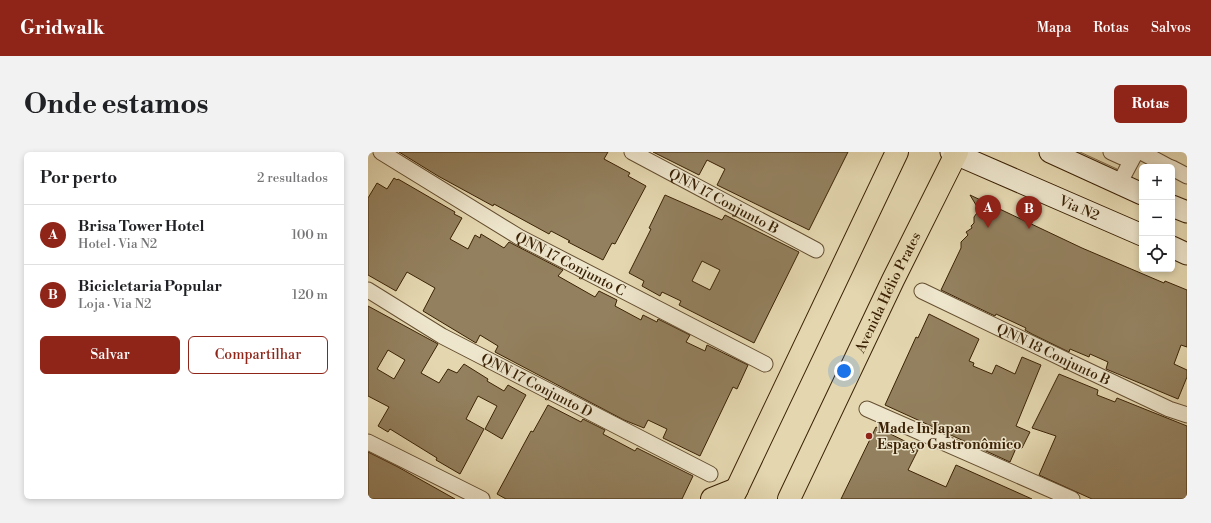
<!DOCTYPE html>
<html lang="pt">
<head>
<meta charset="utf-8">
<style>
	body { margin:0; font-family:"Libre Bodoni",serif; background:#f2f2f2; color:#202124 }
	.controls { position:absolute; right:12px; top:12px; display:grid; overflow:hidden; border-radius:6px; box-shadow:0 2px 6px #0003 }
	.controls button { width:36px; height:36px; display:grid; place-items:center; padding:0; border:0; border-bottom:1px solid #e0e0e0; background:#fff; color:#202124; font:20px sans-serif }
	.you { position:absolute; left:476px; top:219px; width:14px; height:14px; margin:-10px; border:3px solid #fff; border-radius:50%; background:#1a73e8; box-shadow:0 0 0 6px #1a73e833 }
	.badge { display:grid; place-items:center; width:26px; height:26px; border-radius:50%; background:#8f2418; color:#fff; font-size:13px; font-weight:700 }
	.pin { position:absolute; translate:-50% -33px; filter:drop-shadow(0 1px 2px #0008) }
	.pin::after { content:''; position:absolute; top:21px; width:14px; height:12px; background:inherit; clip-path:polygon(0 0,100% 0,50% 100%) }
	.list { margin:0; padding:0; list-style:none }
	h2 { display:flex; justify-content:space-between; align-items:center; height:52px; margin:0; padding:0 16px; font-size:17px }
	h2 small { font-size:13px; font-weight:400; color:#757577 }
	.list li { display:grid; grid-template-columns:26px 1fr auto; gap:12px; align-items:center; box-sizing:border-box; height:60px; padding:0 16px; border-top:1px solid #e0e0e0 }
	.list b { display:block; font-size:15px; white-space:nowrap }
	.list p { margin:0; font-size:13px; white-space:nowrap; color:#757577 }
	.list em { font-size:13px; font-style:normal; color:#757577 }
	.actions { display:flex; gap:8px; padding:12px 16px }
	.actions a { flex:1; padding:9px 0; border:1px solid #8f2418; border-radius:6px; text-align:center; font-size:14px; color:#8f2418 }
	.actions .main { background:#8f2418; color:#fff }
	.icon { flex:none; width:22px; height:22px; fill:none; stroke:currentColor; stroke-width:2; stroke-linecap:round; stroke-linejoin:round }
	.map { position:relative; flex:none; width:819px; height:347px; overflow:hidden; border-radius:6px }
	header { display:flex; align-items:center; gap:24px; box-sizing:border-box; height:56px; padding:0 20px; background:#8f2418; color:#fff }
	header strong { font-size:19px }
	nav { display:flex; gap:22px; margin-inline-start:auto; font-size:14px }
	.intro { display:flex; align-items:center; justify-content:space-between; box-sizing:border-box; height:96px; padding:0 24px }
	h1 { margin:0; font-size:28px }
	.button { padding:10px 18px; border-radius:6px; background:#8f2418; color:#fff; font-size:14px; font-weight:700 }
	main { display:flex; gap:24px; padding:0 24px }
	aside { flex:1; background:#fff; border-radius:6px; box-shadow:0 2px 6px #0003 }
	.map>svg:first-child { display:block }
</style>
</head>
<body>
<header>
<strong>Gridwalk</strong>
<nav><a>Mapa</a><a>Rotas</a><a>Salvos</a></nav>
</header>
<div class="intro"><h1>Onde estamos</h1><a class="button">Rotas</a></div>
<main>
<aside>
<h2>Por perto<small>2 resultados</small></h2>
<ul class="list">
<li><span class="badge">A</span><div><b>Brisa Tower Hotel</b><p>Hotel · Via N2</p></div><em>100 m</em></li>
<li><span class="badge">B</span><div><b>Bicicletaria Popular</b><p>Loja · Via N2</p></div><em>120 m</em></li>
</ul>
<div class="actions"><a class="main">Salvar</a><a>Compartilhar</a></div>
</aside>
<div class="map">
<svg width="819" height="347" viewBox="0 0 819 347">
	<rect width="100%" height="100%" fill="#e4d7b0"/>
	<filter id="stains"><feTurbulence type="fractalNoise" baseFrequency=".005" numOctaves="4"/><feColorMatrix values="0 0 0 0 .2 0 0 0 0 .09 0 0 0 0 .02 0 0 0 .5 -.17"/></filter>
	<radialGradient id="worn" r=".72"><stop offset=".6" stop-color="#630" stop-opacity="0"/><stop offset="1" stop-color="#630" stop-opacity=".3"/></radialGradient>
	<!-- green -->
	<polygon fill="#c7b893" stroke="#816d4c" points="699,0 712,0 749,17 748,23"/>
	<!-- building -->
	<g fill="#93805e" stroke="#3b2205" fill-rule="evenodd">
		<polygon points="31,0 240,0 236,7 262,21 260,24 278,34 247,92 244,91 235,108 200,90 202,89 183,79 181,82 126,52 125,54 70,24"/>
		<polygon points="285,0 480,0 441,78 349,33 357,17 339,8 331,23"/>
		<polygon points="26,26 29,28 30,27 87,60 86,62 94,66 82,87 100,97 107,83 112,86 113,82 136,96 141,90 195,118 190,124 227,145 231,139 249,148 247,154 273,168 275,163 289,170 290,167 322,183 318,190 337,199 339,193 380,213 369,237 365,235 332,304 295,286 299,277 280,268 276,276 256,268 127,200 130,194 112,183 108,191 55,159 67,136 39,120 28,139 0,123 0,46 9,31 19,37"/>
		<path d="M297,43l57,25 3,-5 74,37 -45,91 -75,-38 2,-4 -19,-9 -2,4 -18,-10 2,-5 -15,-8 22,-44 -2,-1zM334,109l18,9 -10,20 -18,-9z"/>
		<polygon points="602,43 714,96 796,131 797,129 819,138 819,195 813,193 806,212 819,218 819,225 810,247 738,217 740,210 722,202 721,205 702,197 701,200 664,182 657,178 658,176 628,162 627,164 573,138 593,96 593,90 600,83 598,80 604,76 603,74 606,71 606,65 611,58"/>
		<path d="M0,154l70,38 -17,29 18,10 9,-14 9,4 7,-9 24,15 -1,2 17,10 4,-6 18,10 -24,44 -17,-10 12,-23 -19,-10 -12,23 18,10 -24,45 -24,-14 1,-2 -47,-29 -2,3 -10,-6 11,-19 -21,-11zM20,198l17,10 -11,19 -17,-10z"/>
		<polygon points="561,162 611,187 601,209 606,211 605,214 624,222 628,213 647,222 654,205 673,213 648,274 662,280 654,296 649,294 642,310 517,253 548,185 550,186"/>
		<polygon points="691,222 730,238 729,243 747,250 749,246 819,274 819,347 724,347 671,323 688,284 664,276"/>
		<polygon points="180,253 213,270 215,267 237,278 235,282 267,299 269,296 325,324 314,347 138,347 129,342 163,279 165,280"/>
		<polygon points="508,275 551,296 540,318 578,335 588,313 664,347 473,347"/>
		<polygon points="0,300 30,315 87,347 0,347"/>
	</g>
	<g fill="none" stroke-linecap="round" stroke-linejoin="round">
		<!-- minor casing -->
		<g stroke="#654f30" stroke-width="17">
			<g id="minor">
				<path id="s1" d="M13,0l138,85 246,127"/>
				<path id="s2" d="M264,0l184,98"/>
				<polyline points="743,0 754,5 765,0"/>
				<polyline points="773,0 801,15"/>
				<polyline points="804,16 819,24"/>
				<polyline points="751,32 768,0"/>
				<path id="s3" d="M0,138l74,46 268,138"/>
				<path id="s4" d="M554,139l154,74 93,44 18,6"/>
				<polyline points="499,257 704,347"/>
				<polyline points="0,290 114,347"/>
			</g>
		</g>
		<!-- secondary casing -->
		<g stroke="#3b2205" stroke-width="23">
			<g id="secondary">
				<path id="s5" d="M583,0l191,83"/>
				<polyline points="682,0 774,42"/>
				<polyline points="804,54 819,60"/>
				<polyline points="804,95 819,102"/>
			</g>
		</g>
		<!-- primary casing -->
		<g stroke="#3b2205" stroke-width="24">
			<g id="primary">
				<polyline points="344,347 369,337"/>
				<polyline points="364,347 529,0"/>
				<path id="s6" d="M421,347l104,-219 64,-128"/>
			</g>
		</g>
		<!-- minor -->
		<use href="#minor" stroke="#ede5cc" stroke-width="15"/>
		<!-- secondary -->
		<use href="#secondary" stroke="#ede5cc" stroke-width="21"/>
		<!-- primary -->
		<use href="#primary" stroke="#e4d7b0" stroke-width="22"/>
	</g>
	<!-- markers -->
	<circle fill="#8f2418" stroke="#ede5cc" stroke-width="1.5" cx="501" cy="284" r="4"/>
	<g text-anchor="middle" stroke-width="3" stroke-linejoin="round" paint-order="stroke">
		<!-- street labels -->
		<g font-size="14" fill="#3b2205" stroke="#ede5cc">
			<text dy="5" stroke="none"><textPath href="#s2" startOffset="104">QNN 17 Conjunto B</textPath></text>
			<text dy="5" stroke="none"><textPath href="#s5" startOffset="140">Via N2</textPath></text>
			<text dy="5" stroke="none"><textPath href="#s1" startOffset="220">QNN 17 Conjunto C</textPath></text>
			<text dy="5" stroke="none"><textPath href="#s6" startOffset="229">Avenida Hélio Prates</textPath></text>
			<text dy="5" stroke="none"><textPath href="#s4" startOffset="146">QNN 18 Conjunto B</textPath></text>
			<text dy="5" stroke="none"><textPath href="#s3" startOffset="194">QNN 17 Conjunto D</textPath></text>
		</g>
		<!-- poi labels -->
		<g font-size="14" font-weight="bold" fill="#3b2205" stroke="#ede5cc" text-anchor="start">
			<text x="509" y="281">Made In Japan<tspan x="509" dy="16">Espaço Gastronômico</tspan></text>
		</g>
	</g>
	<rect width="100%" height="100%" filter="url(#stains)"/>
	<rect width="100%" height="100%" fill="url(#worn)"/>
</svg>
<div class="controls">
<button>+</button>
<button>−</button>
<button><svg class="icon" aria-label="locate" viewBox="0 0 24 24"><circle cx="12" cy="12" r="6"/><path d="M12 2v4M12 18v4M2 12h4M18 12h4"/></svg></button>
</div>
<div class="you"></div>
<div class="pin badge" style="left:620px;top:76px">A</div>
<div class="pin badge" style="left:661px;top:77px">B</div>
</div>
</main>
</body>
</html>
